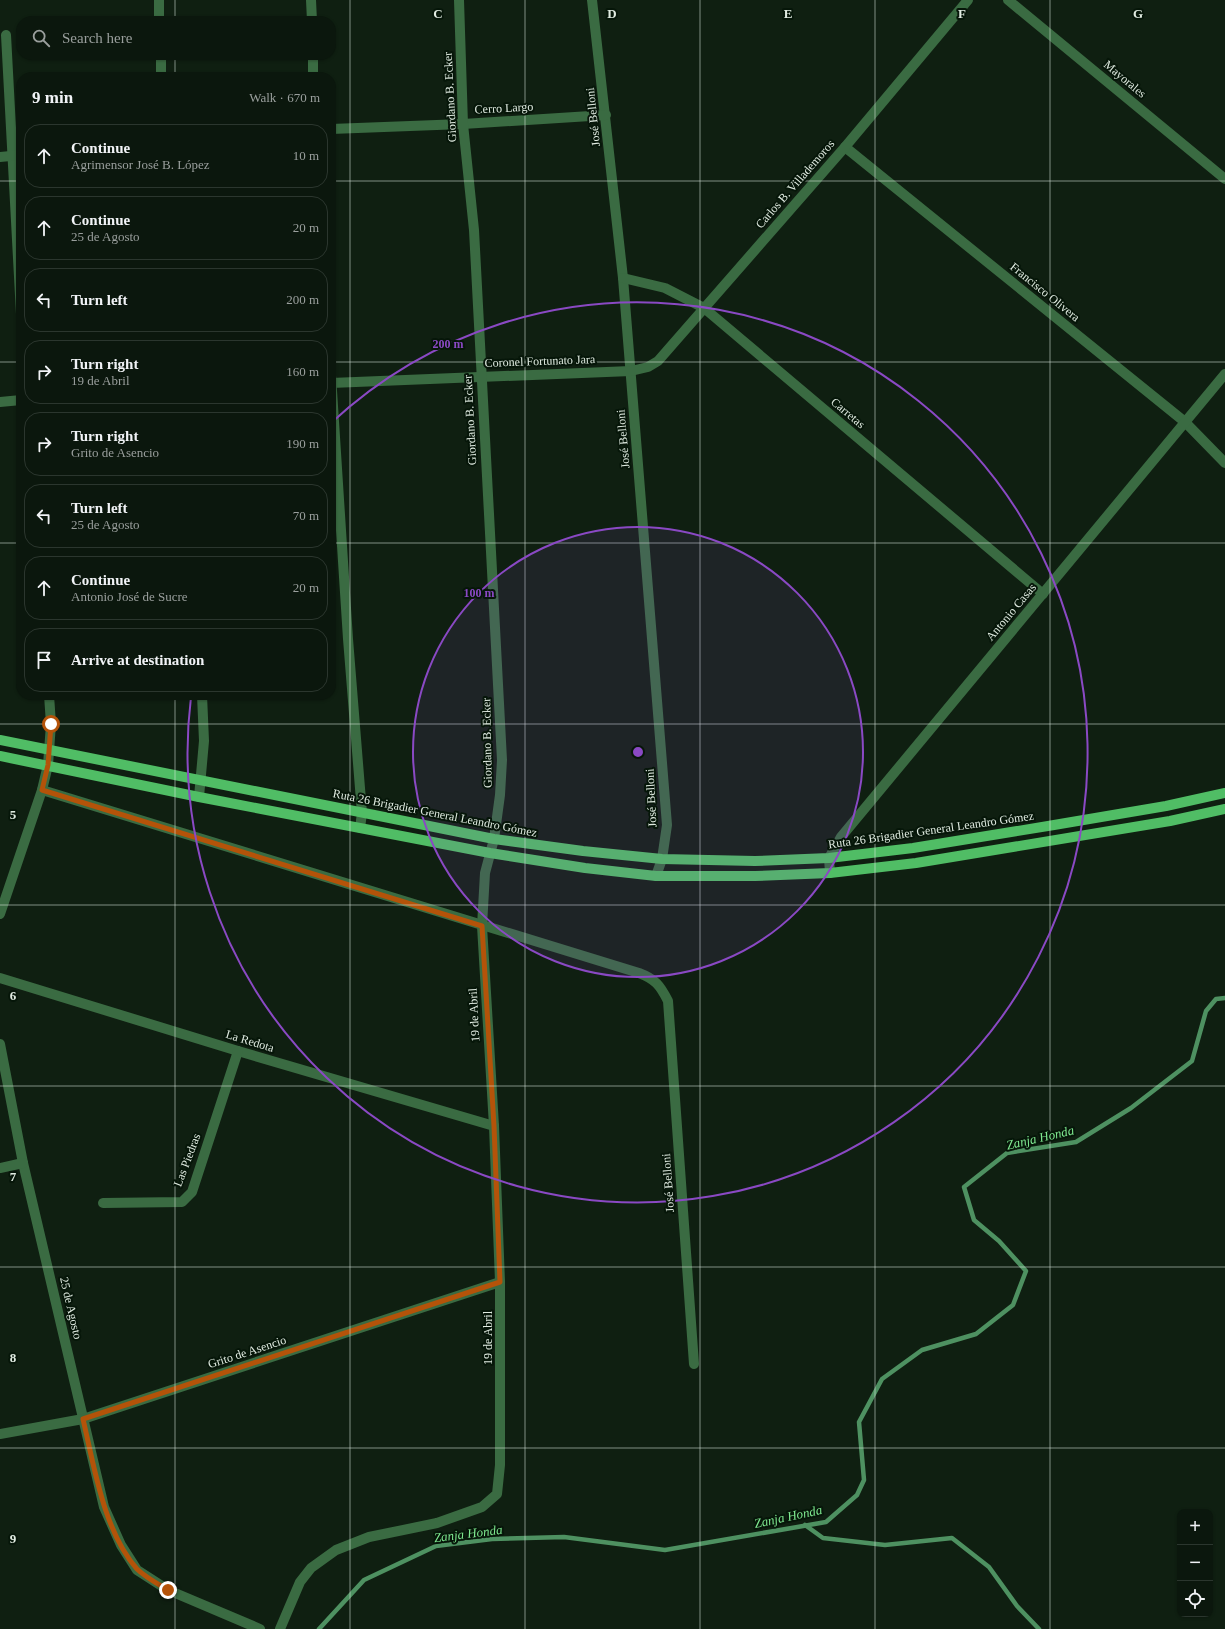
<!DOCTYPE html>
<html lang="en">
<head>
<meta charset="utf-8">
<style>
	body { margin:0; font-family:Georgia,serif; background:#19241b; color:#f1f3f6 }
	.controls { position:absolute; right:12px; bottom:12px; display:grid; overflow:hidden; border-radius:8px; box-shadow:0 1px 3px #0004 }
	.controls button { width:36px; height:36px; display:grid; place-items:center; padding:0; border:0; border-bottom:1px solid #2b362e; background:#0b170d; color:#f1f3f6; font:20px sans-serif }
	.stop { position:absolute; width:12px; height:12px; margin:-9px; border:3px solid #b45309; border-radius:50%; background:#fff }
	.stop.end { background:#b45309; border-color:#fff; box-shadow:0 1px 4px #0008 }
	.list { margin:0; padding:0; list-style:none }
	h2 { display:flex; justify-content:space-between; align-items:center; height:52px; margin:0; padding:0 16px; font-size:17px }
	h2 small { font-size:13px; font-weight:400; color:#9a9f9d }
	.list li { display:grid; grid-template-columns:26px 1fr auto; gap:12px; align-items:center; box-sizing:border-box; height:64px; margin:0 8px 8px; padding:0 8px; border:1px solid #2b362e; border-radius:16px }
	.list b { display:block; font-size:15px; white-space:nowrap }
	.list p { margin:0; font-size:13px; white-space:nowrap; color:#9a9f9d }
	.list em { font-size:13px; font-style:normal; color:#9a9f9d }
	.icon { flex:none; width:22px; height:22px; fill:none; stroke:currentColor; stroke-width:2; stroke-linecap:round; stroke-linejoin:round }
	.map { position:relative; flex:none; width:1225px; height:1629px; overflow:hidden }
	.search { position:absolute; background:#0b170d; box-shadow:0 1px 3px #0004; left:16px; top:16px; width:320px; height:44px; display:flex; align-items:center; gap:10px; box-sizing:border-box; padding:0 14px; border-radius:16px; color:#9a9f9d; font-size:15px }
	.panel { position:absolute; background:#0b170d; box-shadow:0 1px 3px #0004; left:16px; top:72px; width:320px; height:628px; border-radius:16px }
	.map>svg:first-child { display:block }
</style>
</head>
<body>
<div class="map">
<svg width="1225" height="1629" viewBox="0 0 1225 1629">
	<rect width="100%" height="100%" fill="#0f1f11"/>
	<g fill="none" stroke-linecap="round" stroke-linejoin="round">
		<!-- stream -->
		<g stroke="#4e9161" stroke-width="4.5">
			<polyline points="805,1525 823,1538 885,1545 952,1538 989,1567 1017,1606 1039,1629"/>
			<polyline points="319,1629 364,1580 436,1546 492,1539 564,1537 665,1550 826,1522 857,1495 864,1480 859,1422 882,1379 922,1350 976,1334 1013,1305 1026,1271 999,1241 974,1220 964,1187 1007,1153 1076,1142 1131,1108 1192,1061 1206,1011 1216,999 1225,998"/>
		</g>
		<!-- minor -->
		<g stroke="#3a6b42" stroke-width="10">
			<polyline points="159,0 159,21"/>
			<polyline points="311,0 312,21"/>
			<polyline points="592,0 623,278 667,825 662,859 656,876"/>
			<polyline points="1008,0 1225,179"/>
			<polyline points="6,35 21,314"/>
			<polyline points="161,55 161,77"/>
			<polyline points="313,55 313,77"/>
			<polyline points="331,129 463,124 606,115"/>
			<polyline points="845,147 1185,422 1225,463"/>
			<polyline points="0,157 21,155"/>
			<polyline points="623,278 665,288 704,308 1043,594"/>
			<polyline points="331,375 348,639 362,813 360,828"/>
			<polyline points="331,383 631,371 648,367 658,361 845,147 968,0"/>
			<polyline points="0,402 21,400"/>
			<path d="M42,790l597,183c16,6 21,12 29,28l26,363"/>
			<polyline points="199,797 204,741 202,695"/>
			<polyline points="830,873 829,858 841,837 1225,374"/>
			<polyline points="0,914 42,790 48,765 51,724 49,695"/>
			<polyline points="0,978 238,1051 494,1126"/>
			<polyline points="0,1044 23,1163 104,1507 121,1545 137,1570 168,1590 260,1629"/>
			<polyline points="0,1168 23,1163"/>
			<polyline points="103,1203 182,1202 192,1192 238,1051"/>
			<polyline points="0,1434 83,1419 500,1282"/>
			<polyline points="280,1629 300,1582 311,1568 336,1550 369,1537 437,1523 482,1507 497,1494 500,1465 500,1282 494,1126 482,926 485,873 494,839 500,795 502,760 474,230 463,124 459,0"/>
		</g>
		<!-- major -->
		<g stroke="#50bd65" stroke-width="10">
			<polyline points="0,740 494,839 583,851 662,859 755,861 829,858 913,848 1054,825 1166,806 1225,793"/>
			<polyline points="0,756 199,797 490,853 585,868 656,876 755,876 830,873 916,863 1170,821 1225,809"/>
		</g>
	</g>
	<g fill="none" stroke-linecap="round" stroke-linejoin="round">
		<!-- route -->
		<path stroke="#b45309" stroke-width="5" d="M51,724l-3,41 -6,25 440,136 12,200 6,156 -417,137c11,47 21,113 54,150 8,8 21,15 31,21"/>
	</g>
	<!-- grid -->
	<path fill="none" stroke="#e0ebe1" stroke-width="1" stroke-opacity="0.55" d="M175,0v21M350,0v1629M525,0v1629M700,0v1629M875,0v1629M1050,0v1629M175,55v22M0,181h21M331,181h894M0,362h21M331,362h894M0,543h21M331,543h894M175,695v934M0,724h1225M0,905h1225M0,1086h1225M0,1267h1225M0,1448h1225"/>
	<!-- distance rings -->
	<circle cx="638" cy="752" r="225" fill="#8a49c4" fill-opacity=".12"/>
	<g fill="none" stroke="#8a49c4" stroke-width="2">
		<circle cx="638" cy="752" r="225"/>
		<path d="M331 423A450 450 0 1 1 191 697"/>
	</g>
	<g text-anchor="middle" stroke-width="4" stroke-linejoin="round" paint-order="stroke">
		<!-- street labels -->
		<g font-size="12" fill="#e0ebe1" stroke="#061609">
			<text transform="translate(1125 79) rotate(40)" y="4">Mayorales</text>
			<text transform="translate(450 97) rotate(-93)" y="4">Giordano B. Ecker</text>
			<text transform="translate(504 108) rotate(-3)" y="4">Cerro Largo</text>
			<text transform="translate(593 117) rotate(-96)" y="4">José Belloni</text>
			<text transform="translate(795 184) rotate(-49)" y="4">Carlos B. Villademoros</text>
			<text transform="translate(1045 292) rotate(39)" y="4">Francisco Olivera</text>
			<text transform="translate(540 361) rotate(-2)" y="4">Coronel Fortunato Jara</text>
			<text transform="translate(848 413) rotate(40)" y="4">Carretas</text>
			<text transform="translate(470 420) rotate(-93)" y="4">Giordano B. Ecker</text>
			<text transform="translate(623 439) rotate(-95)" y="4">José Belloni</text>
			<text transform="translate(1011 612) rotate(-50)" y="4">Antonio Casas</text>
			<text transform="translate(487 743) rotate(-91)" y="4">Giordano B. Ecker</text>
			<text transform="translate(651 798) rotate(-93)" y="4">José Belloni</text>
			<text transform="translate(435 813) rotate(11)" y="4">Ruta 26 Brigadier General Leandro Gómez</text>
			<text transform="translate(931 830) rotate(-8)" y="4">Ruta 26 Brigadier General Leandro Gómez</text>
			<text transform="translate(474 1015) rotate(-93)" y="4">19 de Abril</text>
			<text transform="translate(250 1041) rotate(17)" y="4">La Redota</text>
			<text transform="translate(187 1160) rotate(-69)" y="4">Las Piedras</text>
			<text transform="translate(668 1183) rotate(-94)" y="4">José Belloni</text>
			<text transform="translate(71 1308) rotate(77)" y="4">25 de Agosto</text>
			<text transform="translate(488 1338) rotate(-90)" y="4">19 de Abril</text>
			<text transform="translate(247 1352) rotate(-18)" y="4">Grito de Asencio</text>
		</g>
		<!-- water labels -->
		<g font-size="13" font-style="italic" fill="#7fe990" stroke="#061609">
			<text transform="translate(1040 1137) rotate(-13)" y="5">Zanja Honda</text>
			<text transform="translate(788 1516) rotate(-12)" y="5">Zanja Honda</text>
			<text transform="translate(468 1533) rotate(-7)" y="5">Zanja Honda</text>
		</g>
	</g>
	<g font-size="13" text-anchor="middle" font-weight="bold" fill="#e0ebe1" stroke="#061609" stroke-width="4" stroke-linejoin="round" paint-order="stroke">
		<text x="438" y="18">C</text>
		<text x="612" y="18">D</text>
		<text x="788" y="18">E</text>
		<text x="962" y="18">F</text>
		<text x="1138" y="18">G</text>
		<text x="13" y="819">5</text>
		<text x="13" y="1000">6</text>
		<text x="13" y="1181">7</text>
		<text x="13" y="1362">8</text>
		<text x="13" y="1543">9</text>
	</g>
	<circle cx="638" cy="752" r="6" fill="#8a49c4" stroke="#061609" stroke-width="2"/>
	<g font-size="12" text-anchor="middle" font-weight="bold" fill="#8a49c4" stroke="#061609" stroke-width="4" stroke-linejoin="round" paint-order="stroke">
		<text x="448" y="348">200 m</text>
		<text x="479" y="597">100 m</text>
	</g>
</svg>
<div class="controls">
<button>+</button>
<button>−</button>
<button><svg class="icon" aria-label="locate" viewBox="0 0 24 24"><circle cx="12" cy="12" r="6"/><path d="M12 2v4M12 18v4M2 12h4M18 12h4"/></svg></button>
</div>
<div class="stop" style="left:51px;top:724px"></div>
<div class="stop end" style="left:168px;top:1590px"></div>
<div class="search"><svg class="icon" aria-label="search" viewBox="0 0 24 24"><circle cx="10" cy="10" r="6"/><path d="M15 15l6 6"/></svg>Search here</div>
<section class="panel">
<h2>9 min<small>Walk · 670 m</small></h2>
<ul class="list">
<li><svg class="icon" aria-label="ahead" viewBox="0 0 24 24"><path d="M12 20V5M6 11l6-6 6 6"/></svg><div><b>Continue</b><p>Agrimensor José B. López</p></div><em>10 m</em></li>
<li><svg class="icon" aria-label="ahead" viewBox="0 0 24 24"><path d="M12 20V5M6 11l6-6 6 6"/></svg><div><b>Continue</b><p>25 de Agosto</p></div><em>20 m</em></li>
<li><svg class="icon" aria-label="left" viewBox="0 0 24 24"><path d="M17 20v-9H6M10 6l-5 5 5 5"/></svg><div><b>Turn left</b></div><em>200 m</em></li>
<li><svg class="icon" aria-label="right" viewBox="0 0 24 24"><path d="M7 20v-9h11M14 6l5 5-5 5"/></svg><div><b>Turn right</b><p>19 de Abril</p></div><em>160 m</em></li>
<li><svg class="icon" aria-label="right" viewBox="0 0 24 24"><path d="M7 20v-9h11M14 6l5 5-5 5"/></svg><div><b>Turn right</b><p>Grito de Asencio</p></div><em>190 m</em></li>
<li><svg class="icon" aria-label="left" viewBox="0 0 24 24"><path d="M17 20v-9H6M10 6l-5 5 5 5"/></svg><div><b>Turn left</b><p>25 de Agosto</p></div><em>70 m</em></li>
<li><svg class="icon" aria-label="ahead" viewBox="0 0 24 24"><path d="M12 20V5M6 11l6-6 6 6"/></svg><div><b>Continue</b><p>Antonio José de Sucre</p></div><em>20 m</em></li>
<li><svg class="icon" aria-label="arrive" viewBox="0 0 24 24"><path d="M6 21V4h12l-3 4 3 4H6"/></svg><div><b>Arrive at destination</b></div></li>
</ul>
</section>
</div>
</body>
</html>
